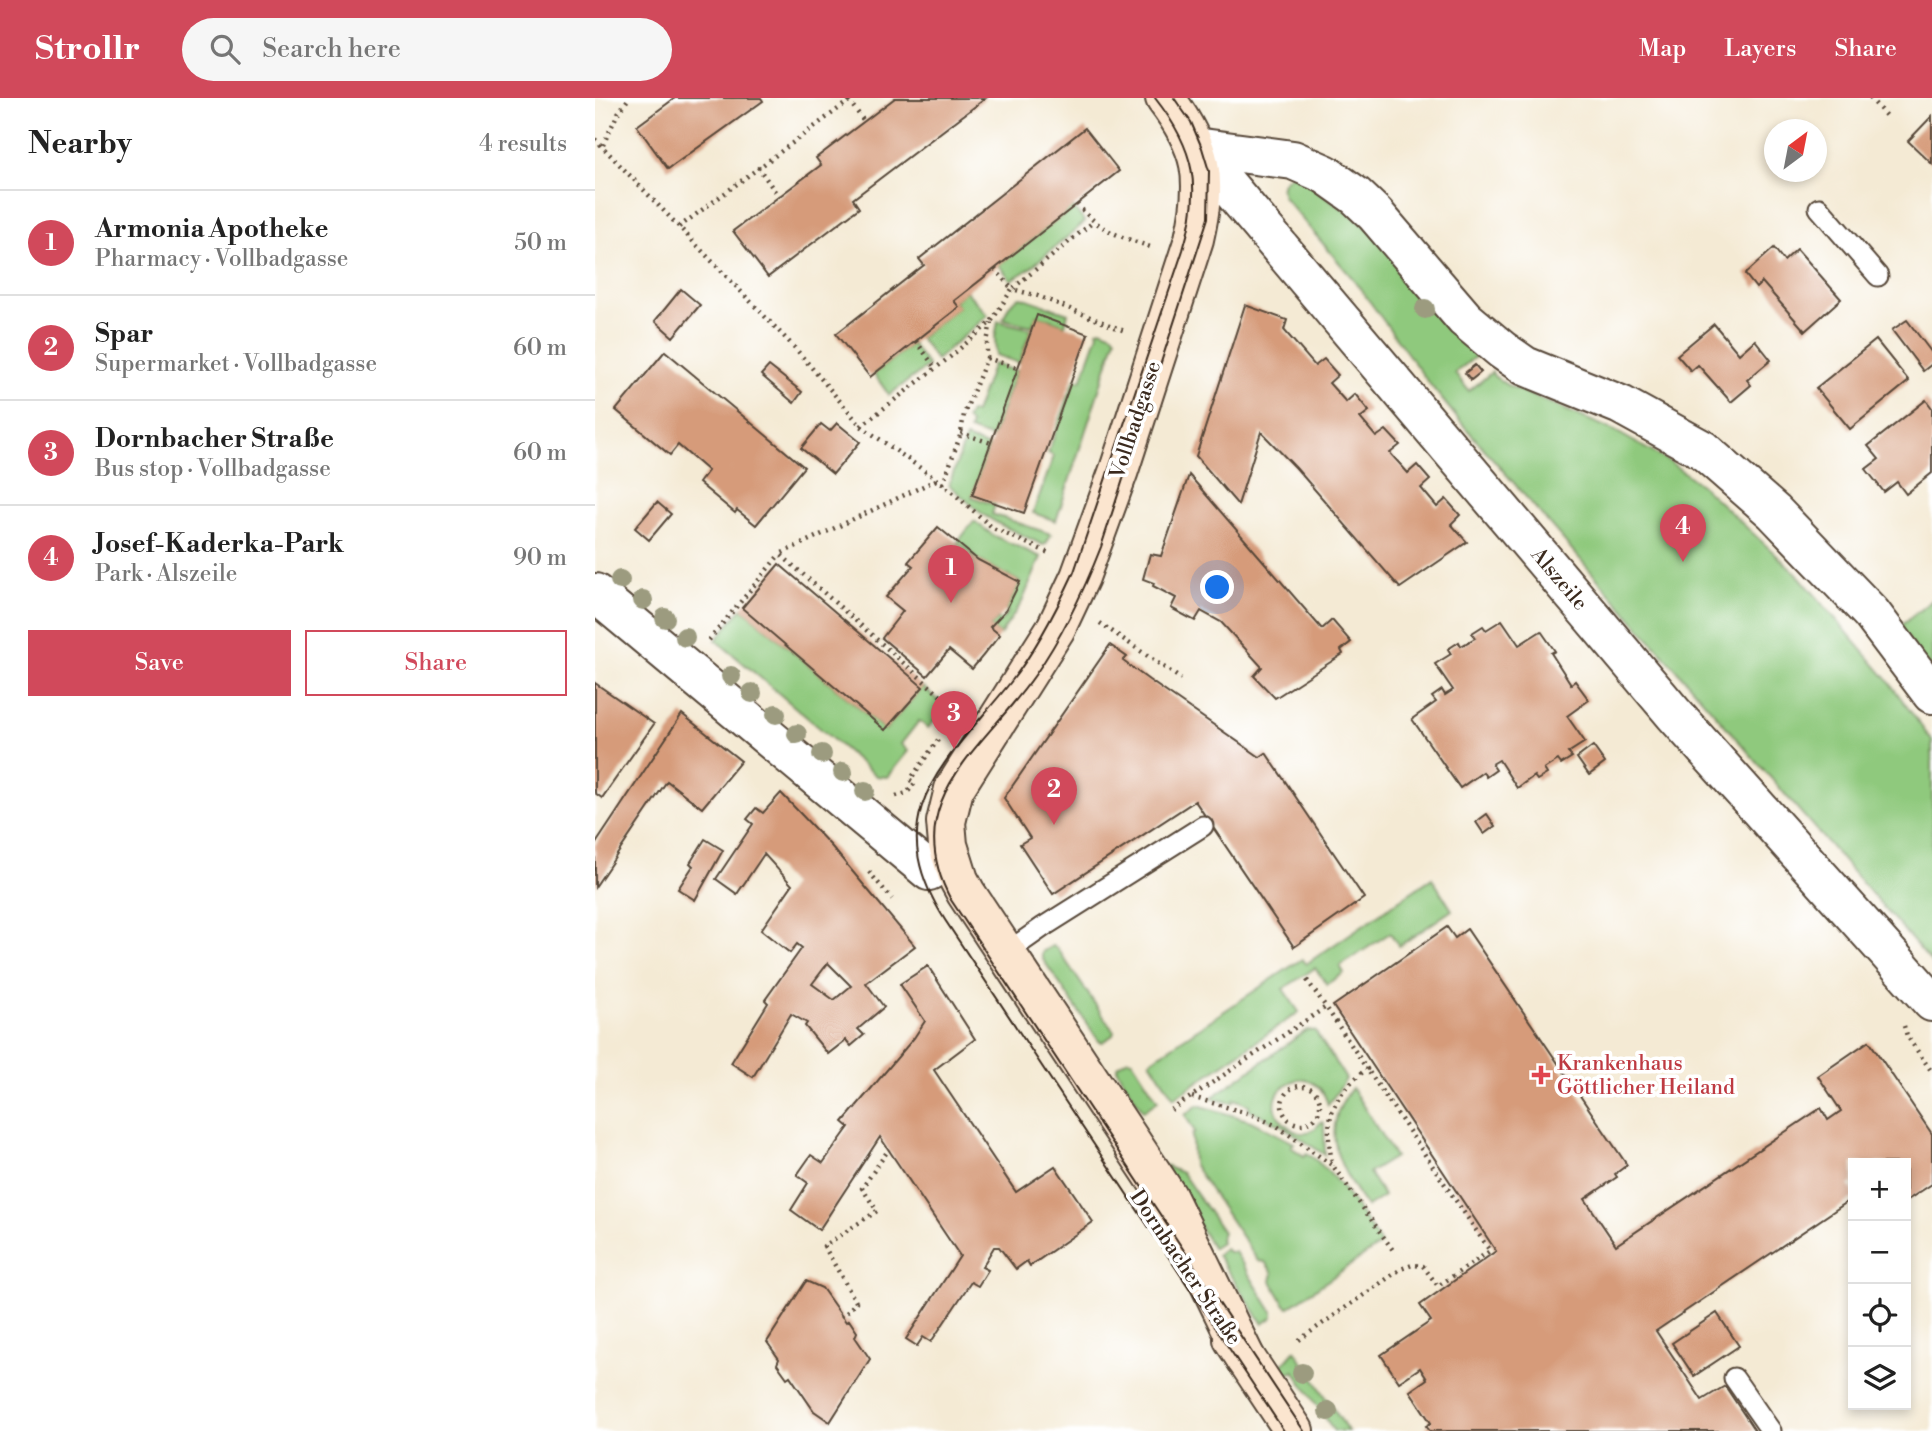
<!DOCTYPE html>
<html lang="en">
<head>
<meta charset="utf-8">
<style>
	body { margin:0; font-family:"Libre Bodoni",serif; background:#f6f6f6; color:#222 }
	.controls { position:absolute; right:21px; bottom:21px; display:grid; overflow:hidden; border-radius:0px; box-shadow:0 4px 10px #0003 }
	.controls button { width:63px; height:63px; display:grid; place-items:center; padding:0; border:0; border-bottom:2px solid #e0e0e0; background:#fff; color:#222; font:35px sans-serif }
	.compass { position:absolute; left:1169px; top:21px; width:63px; height:63px; border-radius:50%; background:#fff; box-shadow:0 4px 10px #0003; rotate:32deg }
	.you { position:absolute; left:623px; top:490px; width:24px; height:24px; margin:-18px; border:5px solid #fff; border-radius:50%; background:#1a73e8; box-shadow:0 0 0 10px #1a73e833 }
	.badge { display:grid; place-items:center; width:46px; height:46px; border-radius:50%; background:#d1495b; color:#fff; font-size:23px; font-weight:700 }
	.pin { position:absolute; translate:-50% -58px; filter:drop-shadow(0 2px 4px #0008) }
	.pin::after { content:''; position:absolute; top:37px; width:24px; height:21px; background:inherit; clip-path:polygon(0 0,100% 0,50% 100%) }
	.list { margin:0; padding:0; list-style:none }
	h2 { display:flex; justify-content:space-between; align-items:center; height:91px; margin:0; padding:0 28px; font-size:30px }
	h2 small { font-size:23px; font-weight:400; color:#767676 }
	.list li { display:grid; grid-template-columns:46px 1fr auto; gap:21px; align-items:center; box-sizing:border-box; height:105px; padding:0 28px; border-top:2px solid #e0e0e0 }
	.list b { display:block; font-size:26px; white-space:nowrap }
	.list p { margin:0; font-size:23px; white-space:nowrap; color:#767676 }
	.list em { font-size:23px; font-style:normal; color:#767676 }
	.actions { display:flex; gap:14px; padding:21px 28px }
	.actions a { flex:1; padding:16px 0; border:2px solid #d1495b; border-radius:0px; text-align:center; font-size:24px; color:#d1495b }
	.actions .main { background:#d1495b; color:#fff }
	.icon { flex:none; width:38px; height:38px; fill:none; stroke:currentColor; stroke-width:2; stroke-linecap:round; stroke-linejoin:round }
	.map { position:relative; flex:none; width:1337px; height:1333px; overflow:hidden }
	header { display:flex; align-items:center; gap:42px; box-sizing:border-box; height:98px; padding:0 35px; background:#d1495b; color:#fff }
	header strong { font-size:33px }
	nav { display:flex; gap:38px; margin-inline-start:auto; font-size:24px }
	.search { width:490px; height:63px; background:#f6f6f6; display:flex; align-items:center; gap:18px; box-sizing:border-box; padding:0 24px; border-radius:38px; color:#767676; font-size:26px }
	main { display:flex }
	aside { flex:1; background:#fff }
	.map>svg:first-child { display:block }
</style>
</head>
<body>
<header>
<strong>Strollr</strong>
<div class="search"><svg class="icon" aria-label="search" viewBox="0 0 24 24"><circle cx="10" cy="10" r="6"/><path d="M15 15l6 6"/></svg>Search here</div>
<nav><a>Map</a><a>Layers</a><a>Share</a></nav>
</header>
<main>
<aside>
<h2>Nearby<small>4 results</small></h2>
<ul class="list">
<li><span class="badge">1</span><div><b>Armonia Apotheke</b><p>Pharmacy · Vollbadgasse</p></div><em>50 m</em></li>
<li><span class="badge">2</span><div><b>Spar</b><p>Supermarket · Vollbadgasse</p></div><em>60 m</em></li>
<li><span class="badge">3</span><div><b>Dornbacher Straße</b><p>Bus stop · Vollbadgasse</p></div><em>60 m</em></li>
<li><span class="badge">4</span><div><b>Josef-Kaderka-Park</b><p>Park · Alszeile</p></div><em>90 m</em></li>
</ul>
<div class="actions"><a class="main">Save</a><a>Share</a></div>
</aside>
<div class="map">
<svg width="1337" height="1333" viewBox="0 0 1337 1333">
	<rect width="100%" height="100%" fill="#fff"/>
	<filter id="ink" filterUnits="userSpaceOnUse"><feTurbulence type="fractalNoise" baseFrequency=".0143" numOctaves="2"/><feDisplacementMap in="SourceGraphic" scale="14" xChannelSelector="R" yChannelSelector="G"/><feConvolveMatrix kernelMatrix="1 2 1 2 8 2 1 2 1" color-interpolation-filters="sRGB"/></filter>
	<filter id="wash" filterUnits="userSpaceOnUse"><feTurbulence type="fractalNoise" baseFrequency=".00686" numOctaves="4" result="noise"/><feDisplacementMap in="SourceGraphic" scale="28" xChannelSelector="R" yChannelSelector="G"/><feGaussianBlur stdDeviation="1.57" result="paint"/><feColorMatrix in="noise" values="0 0 0 0 0 0 0 0 0 0 0 0 0 0 0 0 0 1.4 0 .05"/><feComposite in="paint" operator="in"/></filter>
	<g filter="url(#wash)">
		<rect width="100%" height="100%" fill="#f4ead4"/>
		<!-- green -->
		<g fill="#8fc97d" stroke="#657a4e" stroke-width="2">
			<path d="M700,76l77,56 104,126 -21,17 14,18 23,-19 2,4 13,9 108,46 55,31 32,24 97,90 88,103 45,62v222l-474,-544 -27,-33 -77,-106 -70,-82c-6,-12 -1,-20 11,-24z"/>
			<polygon points="478,109 490,124 434,171 416,182 404,167"/>
			<polygon points="371,193 393,217 341,262 325,240 363,209 359,203"/>
			<path d="M426,199l47,16 -3,12 -28,-10 -5,11 -29,-7c4,-8 6,-19 18,-22z"/>
			<polygon points="403,223 436,231 424,265 401,257 400,239"/>
			<polygon points="505,231 518,236 521,240 461,423 438,415 459,358 453,355 480,281 486,283 503,236 502,233"/>
			<polygon points="317,246 333,268 294,297 279,276"/>
			<polygon points="398,266 421,273 397,340 374,332 376,327 371,321 375,314 380,315"/>
			<polygon points="371,340 394,349 377,399 400,407 397,416 456,436 451,446 448,447 406,427 387,416 354,387"/>
			<polygon points="379,423 399,438 446,459 427,504 405,537 395,529 403,521 406,523 413,514 411,512 425,484 383,462 362,445"/>
			<polygon points="1337,502 1337,573 1304,529"/>
			<polygon points="147,510 290,632 328,589 347,606 348,613 333,630 324,623 306,646 313,653 292,679 281,678 121,542"/>
			<polygon points="837,780 857,812 804,848 795,835 745,868 749,875 732,886 720,870 688,891 704,914 579,1000 555,963 707,861 711,866"/>
			<polygon points="457,848 462,850 519,934 518,937 508,944 504,943 447,860 447,854"/>
			<path d="M712,932l8,1 31,48 -18,26c-15,-55 -85,-7 -35,25 12,7 20,2 28,-8l3,1 1,32 -44,-30 -32,-16v-4l-15,-6 -2,4 -21,-5z"/>
			<polygon points="533,961 537,962 563,1003 548,1013 522,972 522,968"/>
			<path d="M757,990l43,69 -26,16 15,23 -17,11c-27,-38 -50,-76 -15,-119z"/>
			<path d="M603,1007l53,16 43,22 -3,4 13,9 3,-3c32,23 52,59 74,91l-92,63 -4,-2 -14,-24 2,-8 -8,-11 -7,-1 -65,-97 -1,-29 3,-3 -10,-17z"/>
			<polygon points="565,1066 587,1075 628,1134 625,1141 626,1145 618,1150"/>
			<polygon points="630,1151 633,1154 640,1154 678,1215 678,1219 668,1226 622,1157"/>
			<polygon points="700,1252 753,1333 739,1333 699,1273 693,1276 686,1272 686,1268"/>
		</g>
		<g id="blocks">
			<!-- building -->
			<g fill="#d69b7a" fill-rule="evenodd">
				<polygon points="80,0 166,0 168,3 73,71 42,28"/>
				<polygon points="300,0 391,0 258,101 264,110 173,179 138,133 226,67 221,60"/>
				<polygon points="1337,18 1337,66 1313,43"/>
				<polygon points="490,30 524,73 359,203 364,209 275,279 241,236 329,167 324,161"/>
				<polygon points="1179,150 1189,163 1202,151 1246,201 1210,233 1167,184 1161,190 1150,176"/>
				<polygon points="86,191 105,207 78,239 60,223"/>
				<polygon points="650,207 692,222 689,232 720,268 729,261 743,277 734,285 751,304 760,296 774,313 765,320 781,339 791,332 805,347 795,355 813,375 822,367 835,382 826,390 842,409 851,401 865,417 856,426 872,444 805,490 701,370 666,334 643,407 601,358"/>
				<polygon points="442,217 493,236 429,415 377,397"/>
				<polygon points="1312,222 1337,255 1337,266 1328,273 1297,232"/>
				<polygon points="1119,226 1144,256 1160,242 1176,262 1152,282 1156,287 1136,304 1103,267 1096,273 1082,257"/>
				<polygon points="1281,242 1314,283 1255,331 1221,290"/>
				<polygon points="70,253 209,369 161,427 142,412 140,415 104,385 113,373 83,347 75,357 21,312"/>
				<polygon points="880,267 886,274 876,282 870,275"/>
				<polygon points="174,268 207,294 199,305 166,277"/>
				<polygon points="1331,302 1337,310 1337,375 1311,396 1302,384 1289,394 1271,371 1284,361 1273,348"/>
				<polygon points="242,325 265,344 238,376 206,350 226,326 235,333"/>
				<polygon points="594,377 727,531 737,522 756,544 746,552 748,556 680,600 659,578 667,569 626,524 606,513 600,523 576,510 581,500 558,488 559,485 548,481 555,456 566,458"/>
				<polygon points="62,404 76,416 54,442 40,430"/>
				<polygon points="343,429 383,462 425,484 411,512 395,529 405,537 377,571 354,552 332,578 287,540 308,513 291,499 318,468 313,464"/>
				<polygon points="184,466 328,589 290,632 147,510"/>
				<polygon points="907,522 924,547 946,533 960,553 956,555 976,586 980,583 994,602 972,618 990,644 973,655 977,659 966,666 963,662 949,671 952,676 942,682 939,678 922,690 904,662 897,666 901,672 891,679 888,674 865,690 817,621 841,604 837,599 847,592 850,597 858,592 840,566 856,556 853,551 864,544 866,548 880,540 877,535 888,528 891,532"/>
				<polygon points="515,547 532,559 528,563 554,582 665,659 671,655 769,800 699,849 600,703 458,796 425,746 435,740 409,700"/>
				<polygon points="0,585 59,626 7,700 0,695"/>
				<polygon points="87,616 146,663 107,710 72,683 0,789 0,747"/>
				<polygon points="998,648 1010,665 994,677 982,660"/>
				<path d="M186,695l51,54 83,99 -49,37 18,24 -26,22 6,6 -13,11 -5,-6 -18,14 -23,-28 2,-3 -16,-9 -38,63 -22,-14 37,-60 -3,-3 37,-52 -5,-4 -7,9 -29,-23 31,-45 -28,-31 -27,40 -21,-15 37,-55 -6,-5 9,-11 7,5zM233,865l23,23 -17,14 -22,-16z"/>
				<polygon points="892,716 900,728 889,736 881,724"/>
				<polygon points="110,741 128,752 100,802 83,791 98,768 95,765"/>
				<polygon points="852,829 860,840 872,831 1032,1067 1020,1076 1022,1079 990,1101 1021,1147 1226,1010 1233,1022 1246,1013 1223,978 1274,943 1337,1036 1337,1086 1311,1103 1311,1065 1258,1065 1258,1085 1254,1087 1258,1094 1258,1100 1061,1233 1107,1302 1130,1288 1160,1333 835,1333 831,1328 836,1325 815,1293 832,1281 825,1270 804,1284 786,1257 836,1223 825,1207 901,1153 738,908"/>
				<polygon points="333,868 380,941 339,972 421,1094 460,1068 498,1124 435,1168 432,1163 421,1171 404,1149 399,1149 387,1169 393,1172 383,1188 376,1184 336,1244 328,1239 322,1248 311,1241 365,1158 285,1039 224,1132 196,1112 213,1085 202,1077 216,1057 228,1065 254,1029 248,1024 319,940 330,923 305,886"/>
				<polygon points="211,1183 227,1190 251,1224 254,1222 262,1234 260,1239 275,1261 235,1324 219,1313 195,1278 192,1280 182,1266 184,1261 172,1244"/>
				<polygon points="1122,1215 1144,1248 1099,1278 1077,1245"/>
			</g>
		</g>
	</g>
	<g filter="url(#ink)">
		<use href="#blocks" fill-opacity="0" stroke="#574739" stroke-width="2"/>
		<g fill="none" stroke-linecap="round" stroke-linejoin="round">
			<!-- lane casing -->
			<g stroke="#574739" stroke-width="23">
				<g id="lane">
					<polyline points="1224,110 1283,178"/>
					<polyline points="411,855 448,829 608,728"/>
					<polyline points="1139,1280 1176,1333"/>
				</g>
			</g>
			<!-- street casing -->
			<g stroke="#574739" stroke-width="42">
				<g id="street">
					<path id="s1" d="M600,49l479,567 258,288"/>
					<polyline points="600,49 698,62 730,76 761,98 780,116 870,221 907,252 930,268 1026,307 1108,352 1179,414 1276,515 1337,596"/>
					<polyline points="0,495 334,773"/>
				</g>
			</g>
			<!-- secondary casing -->
			<g stroke="#574739" stroke-width="42">
				<g id="secondary">
					<path d="M570,0c38,50 43,80 29,141l-75,231 -39,107 -24,51 -102,161 -8,33 2,23 11,35 7,13 201,303 79,163"/>
					<polyline points="638,1241 699,1333"/>
				</g>
			</g>
			<!-- path -->
			<g stroke="#574739" stroke-width="4.5" stroke-dasharray="2 5" stroke-linecap="butt">
				<polyline points="1275,0 1292,19"/>
				<polyline points="254,3 269,23"/>
				<polyline points="0,41 200,250 266,328 348,386 398,430 456,456"/>
				<polyline points="8,47 23,15 34,0"/>
				<polyline points="163,69 184,99"/>
				<path d="M482,106c25,29 41,31 76,44"/>
				<polyline points="84,129 258,0"/>
				<polyline points="400,171 417,191 498,124"/>
				<polyline points="321,243 341,271"/>
				<polyline points="392,260 422,270"/>
				<polyline points="266,328 355,259 396,224 417,191 443,198 532,234"/>
				<polyline points="366,335 396,345"/>
				<polyline points="341,382 185,456 364,614"/>
				<polyline points="348,386 366,335 369,316 392,260 392,244 396,224"/>
				<polyline points="505,525 586,581"/>
				<polyline points="114,542 185,456"/>
				<polyline points="301,698 312,695 320,685 315,682 345,639"/>
				<polyline points="274,774 297,801"/>
				<polyline points="712,882 731,909"/>
				<polyline points="1309,928 1312,938 1337,974"/>
				<circle cx="706" cy="1007" r="19"/>
				<polyline points="597,999 655,1016 682,1028 738,1068 800,1155"/>
				<path d="M576,1012l155,-103 41,62c-37,27 -44,53 -34,97"/>
				<polyline points="247,1220 261,1204 229,1148 282,1113 267,1090 294,1051"/>
				<polyline points="704,1242 806,1171 817,1167 828,1168 843,1188 895,1153 772,971"/>
			</g>
			<!-- lane -->
			<use href="#lane" stroke="#fff" stroke-width="19"/>
			<!-- street -->
			<use href="#street" stroke="#fff" stroke-width="38"/>
			<!-- secondary -->
			<use href="#secondary" stroke="#fbe5cf" stroke-width="38"/>
			<!-- tram -->
			<g stroke="#3b2a1e" stroke-width="2">
				<path d="M560,0c41,52 47,90 28,152l-109,322c-18,39 -38,78 -64,111 -65,81 -133,130 -65,237l339,511"/>
				<path d="M579,0l17,24 11,26 7,23 -1,47 -107,329c-18,46 -38,88 -66,128 -51,74 -138,124 -84,225l353,531"/>
			</g>
		</g>
		<!-- trees -->
		<g fill="#9c9b7f">
			<circle cx="830" cy="211" r="10"/>
			<circle cx="25" cy="482" r="10"/>
			<circle cx="48" cy="502" r="10"/>
			<circle cx="70" cy="520" r="10"/>
			<circle cx="90" cy="539" r="10"/>
			<circle cx="136" cy="578" r="10"/>
			<circle cx="157" cy="595" r="10"/>
			<circle cx="181" cy="616" r="10"/>
			<circle cx="202" cy="636" r="10"/>
			<circle cx="227" cy="656" r="10"/>
			<circle cx="248" cy="674" r="10"/>
			<circle cx="270" cy="693" r="10"/>
			<circle cx="707" cy="1275" r="10"/>
			<circle cx="733" cy="1313" r="10"/>
		</g>
	</g>
	<!-- markers -->
	<path fill="#e0444e" stroke="#fff" stroke-width="2.5" d="M942.5 966.5h7v7h7v7h-7v7h-7v-7h-7v-7h7z"/>
	<g text-anchor="middle" stroke-width="7" stroke-linejoin="round" paint-order="stroke">
		<!-- street labels -->
		<g font-size="21" fill="#3b2a1e" stroke="#fff">
			<text transform="translate(540 322) rotate(-72)" y="7">Vollbadgasse</text>
			<text dy="7" stroke="none"><textPath href="#s1" startOffset="565">Alszeile</textPath></text>
			<text transform="translate(591 1169) rotate(56)" y="7">Dornbacher Straße</text>
		</g>
		<!-- health labels -->
		<g font-size="21" fill="#be3a42" stroke="#fff" text-anchor="start">
			<text x="962" y="972">Krankenhaus<tspan x="962" dy="24">Göttlicher Heiland</tspan></text>
		</g>
	</g>
</svg>
<div class="controls">
<button>+</button>
<button>−</button>
<button><svg class="icon" aria-label="locate" viewBox="0 0 24 24"><circle cx="12" cy="12" r="6"/><path d="M12 2v4M12 18v4M2 12h4M18 12h4"/></svg></button>
<button><svg class="icon" aria-label="layers" viewBox="0 0 24 24"><path d="M12 4l9 5-9 5-9-5zM3 14l9 5 9-5"/></svg></button>
</div>
<svg class="compass" viewBox="-18 -18 36 36"><path d="M0-13l5 13h-10z" fill="#e53935"/><path d="M0 13l5-13h-10z" fill="#767676"/></svg>
<div class="you"></div>
<div class="pin badge" style="left:356px;top:505px">1</div>
<div class="pin badge" style="left:459px;top:727px">2</div>
<div class="pin badge" style="left:359px;top:651px">3</div>
<div class="pin badge" style="left:1088px;top:464px">4</div>
</div>
</main>
</body>
</html>
